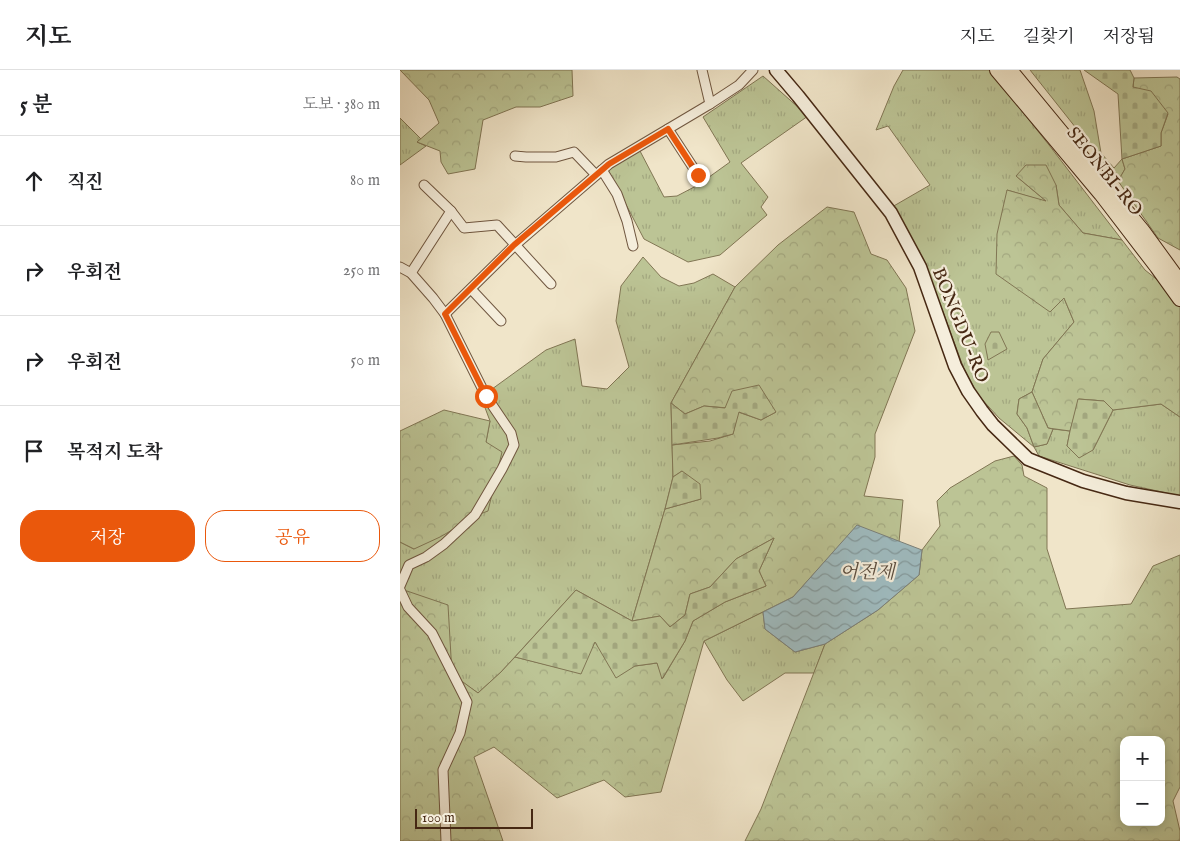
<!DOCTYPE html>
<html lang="ko">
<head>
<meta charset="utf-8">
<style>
	body { margin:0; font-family:"IM FELL English","Noto Serif KR",serif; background:#f6f6f6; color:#202124 }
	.controls { position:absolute; right:15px; bottom:15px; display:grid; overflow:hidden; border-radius:10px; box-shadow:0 2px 12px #0003 }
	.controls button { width:45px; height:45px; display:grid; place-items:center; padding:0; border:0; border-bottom:1px solid #e0e0e0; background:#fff; color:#202124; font:25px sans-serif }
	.scale { position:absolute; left:15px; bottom:12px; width:118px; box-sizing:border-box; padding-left:5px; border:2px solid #462813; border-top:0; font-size:14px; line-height:18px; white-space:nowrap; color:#462813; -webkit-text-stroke:4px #f5eedc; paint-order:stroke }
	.stop { position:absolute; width:15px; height:15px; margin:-11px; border:4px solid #ea580c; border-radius:50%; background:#fff }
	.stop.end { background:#ea580c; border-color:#fff; box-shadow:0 1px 5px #0008 }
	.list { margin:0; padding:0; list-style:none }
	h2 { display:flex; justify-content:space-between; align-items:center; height:65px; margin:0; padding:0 20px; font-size:21px }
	h2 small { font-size:16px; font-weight:400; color:#757577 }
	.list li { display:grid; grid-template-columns:32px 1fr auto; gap:15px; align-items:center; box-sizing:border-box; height:90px; padding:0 20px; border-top:1px solid #e0e0e0 }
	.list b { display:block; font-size:19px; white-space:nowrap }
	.list em { font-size:16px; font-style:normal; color:#757577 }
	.actions { display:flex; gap:10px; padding:15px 20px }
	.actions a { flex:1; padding:11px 0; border:1px solid #ea580c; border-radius:20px; text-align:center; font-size:18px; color:#ea580c }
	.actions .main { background:#ea580c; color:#fff }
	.icon { flex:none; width:28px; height:28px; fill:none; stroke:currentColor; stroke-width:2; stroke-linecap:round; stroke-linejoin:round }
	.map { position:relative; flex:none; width:780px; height:771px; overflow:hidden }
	header { display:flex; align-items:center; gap:30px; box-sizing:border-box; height:70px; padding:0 25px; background:#fff; border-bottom:1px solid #e0e0e0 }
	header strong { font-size:24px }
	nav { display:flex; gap:28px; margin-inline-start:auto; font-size:18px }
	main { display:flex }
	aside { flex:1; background:#fff }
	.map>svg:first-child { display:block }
</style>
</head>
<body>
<header>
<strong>지도</strong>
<nav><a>지도</a><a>길찾기</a><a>저장됨</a></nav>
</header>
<main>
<aside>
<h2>5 분<small>도보 · 380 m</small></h2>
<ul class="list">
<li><svg class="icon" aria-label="ahead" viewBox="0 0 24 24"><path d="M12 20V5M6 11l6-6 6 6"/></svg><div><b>직진</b></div><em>80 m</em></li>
<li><svg class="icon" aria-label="right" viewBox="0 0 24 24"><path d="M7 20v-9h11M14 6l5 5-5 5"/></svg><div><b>우회전</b></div><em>250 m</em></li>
<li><svg class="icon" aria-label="right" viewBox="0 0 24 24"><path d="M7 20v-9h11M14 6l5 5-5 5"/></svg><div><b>우회전</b></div><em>50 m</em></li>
<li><svg class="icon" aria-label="arrive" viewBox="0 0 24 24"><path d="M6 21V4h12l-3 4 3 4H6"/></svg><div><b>목적지 도착</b></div></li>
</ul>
<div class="actions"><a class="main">저장</a><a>공유</a></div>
</aside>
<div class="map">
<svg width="780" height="771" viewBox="0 0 780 771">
	<defs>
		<pattern id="grass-tufts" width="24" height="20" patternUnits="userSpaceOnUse" patternTransform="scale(1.25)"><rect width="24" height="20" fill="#bcc495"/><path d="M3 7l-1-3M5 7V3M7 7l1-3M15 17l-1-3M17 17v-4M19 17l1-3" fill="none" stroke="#a3a880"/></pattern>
		<pattern id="forest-crowns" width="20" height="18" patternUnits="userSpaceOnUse" patternTransform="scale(1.25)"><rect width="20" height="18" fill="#bcc495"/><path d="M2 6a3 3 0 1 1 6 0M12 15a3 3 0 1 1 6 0" fill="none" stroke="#a3a880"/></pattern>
		<pattern id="cemetery-stones" width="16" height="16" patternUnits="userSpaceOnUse" patternTransform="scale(1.25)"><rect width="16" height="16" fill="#bcc495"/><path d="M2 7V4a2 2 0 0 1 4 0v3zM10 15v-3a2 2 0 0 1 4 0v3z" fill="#a3a880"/></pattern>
		<pattern id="water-waves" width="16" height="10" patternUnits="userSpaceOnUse" patternTransform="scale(1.25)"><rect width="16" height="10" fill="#9fbcc1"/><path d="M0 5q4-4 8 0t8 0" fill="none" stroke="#83999c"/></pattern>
	</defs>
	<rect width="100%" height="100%" fill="#f0e5c9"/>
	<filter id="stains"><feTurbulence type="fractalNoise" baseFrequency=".004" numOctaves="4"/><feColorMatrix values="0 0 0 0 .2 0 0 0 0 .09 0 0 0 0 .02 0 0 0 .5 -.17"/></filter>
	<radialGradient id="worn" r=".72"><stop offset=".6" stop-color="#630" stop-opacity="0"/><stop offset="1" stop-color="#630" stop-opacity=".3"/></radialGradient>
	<!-- grass -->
	<g fill="url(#grass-tufts)" stroke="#817654">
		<polygon points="503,0 589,0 649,75 722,170 683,163 659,135 656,115 616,106 647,132 607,120 664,228 674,252 643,289 632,322 619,329 617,344 627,358 634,377 647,374 653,359 670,361 667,376 693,380 713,340 761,334 780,347 780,426 730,415 639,386 634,377 599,348 578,325 564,299 536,223 492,137 530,115 488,56 476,60 494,16"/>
		<polygon points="630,0 680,0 694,41 701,83 714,98 722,89 725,99 718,111"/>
		<polygon points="363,6 408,46 341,93 368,127 361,137 367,145 320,185 288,192 244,169 208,100 240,81 264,127 277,126 298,115 330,92 303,47"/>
		<polygon points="0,48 21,69 17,72 26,76 0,95"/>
		<polygon points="243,187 261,207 279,216 294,213 313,204 335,217 271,333 273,407 265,439 232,551 176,520 101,602 78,623 52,605 0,521 0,472 14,479 86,372 90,351 81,327 146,280 175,269 182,316 207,319 229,297 216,251 221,216"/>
		<polygon points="363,542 365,559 395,582 425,574 414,603 385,603 343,631 327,610 304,571"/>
	</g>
	<!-- forest -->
	<g fill="url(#forest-crowns)" stroke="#817654" fill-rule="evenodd">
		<polygon points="0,0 172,0 173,26 140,37 116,37 83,50 75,99 48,104 41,92 40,81 17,72 39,53 29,30"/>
		<polygon points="777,7 780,9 780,180 758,168 718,111 725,99 722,89 761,76 761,63 768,44 733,17 734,8"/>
		<polygon points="626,95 646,95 656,115 659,135 683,163 722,170 745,200 765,216 780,237 780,347 761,334 713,340 704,331 679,329 670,361 648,358 632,322 643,289 674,252 664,228 650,242 596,204 597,164 607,120 646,131 616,106"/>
		<polygon points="427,137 454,142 471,184 487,190 506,218 515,261 475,364 475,387 464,426 503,430 499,472 457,456 393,527 304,571 261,722 225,727 204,710 157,728 94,677 74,687 103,771 0,771 0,521 7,521 48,535 52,604 78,623 101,602 115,587 180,603 195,571 235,596 257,593 263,608 285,571 293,551 325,532 366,516 359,501 374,468 336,489 310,517 290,524 285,545 270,557 260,546 232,551 265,439 301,429 282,401 273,407 272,375 310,371 333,364 338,342 361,350 376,342 304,336 285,344 271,333 335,217 378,175"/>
		<polygon points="44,340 90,351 86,372 102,382 88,441 80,444 40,467 14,479 0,472 0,361"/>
		<path d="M614,386l8,9 2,11 23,12v61l19,60 65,-5 22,-38 27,-11v232l-7,14 7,30v10h-435l16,-32 64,-165 53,-34 41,-35 3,-25 18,-24 -3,-25 13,-13 45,-27zM724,670h37v82h-37z"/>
	</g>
	<!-- cemetery -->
	<g fill="url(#cemetery-stones)" stroke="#817654">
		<polygon points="684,0 730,0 734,8 733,17 751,21 768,43 761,63 761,76 722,89 718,24"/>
		<polygon points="591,262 599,262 607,279 588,290 585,274"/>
		<polygon points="359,315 376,342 361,350 339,342 333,364 318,368 272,375 271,333 285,344 304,336 325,338 332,321"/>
		<polygon points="632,322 648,358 653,359 647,374 634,377 627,358 617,344 619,329"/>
		<polygon points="678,329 704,331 713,340 693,380 679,388 667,376 670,361"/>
		<polygon points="282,401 300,414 301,429 265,439 273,407"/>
		<polygon points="374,468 359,501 366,516 325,532 293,551 285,571 262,609 257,593 235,596 216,608 195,572 181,604 115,587 176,520 232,551 260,546 270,557 285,545 290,524 310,517 336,489"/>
	</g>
	<!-- water -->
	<polygon fill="url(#water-waves)" stroke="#7b817b" points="457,455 522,480 519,505 478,540 425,574 395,582 365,559 363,542 393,527"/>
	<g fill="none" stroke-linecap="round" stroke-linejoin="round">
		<!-- minor casing -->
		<g stroke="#705740" stroke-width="11">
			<g id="minor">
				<polyline points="302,0 310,34"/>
				<polyline points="268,59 298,105"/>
				<polyline points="115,86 126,87 156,87 174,82 196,105"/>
				<polyline points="202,100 217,124 227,151 233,176"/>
				<polyline points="51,141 64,158 97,155 151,214"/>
				<polyline points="0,197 11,203 33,228 45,244 86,326 111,363 114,375 102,399 75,445 44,474 26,487 9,495 0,516"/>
				<polyline points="11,203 51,141 24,115"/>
				<polyline points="71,219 101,251"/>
				<polyline points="45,244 115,175 209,94 310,34 339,15 353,0"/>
				<polyline points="0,520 8,537 32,563 67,632 60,663 43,700 46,771"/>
			</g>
		</g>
		<!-- secondary casing -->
		<g stroke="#462813" stroke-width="15">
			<polyline id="secondary" points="376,0 398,26 491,143 520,197 555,296 568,321 582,341 593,355 628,389 683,411 726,423 780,432"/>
		</g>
		<!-- primary casing -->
		<g stroke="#462813" stroke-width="16">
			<g id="primary">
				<polyline points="597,0 701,124 757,197 780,229"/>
				<polyline points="610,0 742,160 780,212"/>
			</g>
		</g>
		<!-- minor -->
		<use href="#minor" stroke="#f5eedc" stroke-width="9"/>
		<!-- secondary -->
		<use href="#secondary" stroke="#f5eedc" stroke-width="12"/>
		<!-- primary -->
		<use href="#primary" stroke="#f0e5c9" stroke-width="14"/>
	</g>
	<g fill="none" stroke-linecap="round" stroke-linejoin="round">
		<!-- route -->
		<polyline stroke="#ea580c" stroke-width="6" points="86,326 45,244 114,175 209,94 268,59 298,105"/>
	</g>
	<g text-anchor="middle" stroke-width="4.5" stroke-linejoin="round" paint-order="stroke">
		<!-- street labels -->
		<g font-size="18" fill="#462813" stroke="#f5eedc">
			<text transform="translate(705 101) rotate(51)" y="6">SEONBI-RO</text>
			<text transform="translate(561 255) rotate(68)" y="6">BONGDU-RO</text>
		</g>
		<!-- water labels -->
		<g font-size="19" font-style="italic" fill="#5c4d3e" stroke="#f5eedc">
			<text x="467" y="508">어전제</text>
		</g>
	</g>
	<rect width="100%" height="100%" filter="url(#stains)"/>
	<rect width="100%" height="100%" fill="url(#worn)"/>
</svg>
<div class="controls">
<button>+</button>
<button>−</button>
</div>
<div class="scale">100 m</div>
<div class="stop" style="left:86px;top:326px"></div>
<div class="stop end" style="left:298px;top:105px"></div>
</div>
</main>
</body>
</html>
